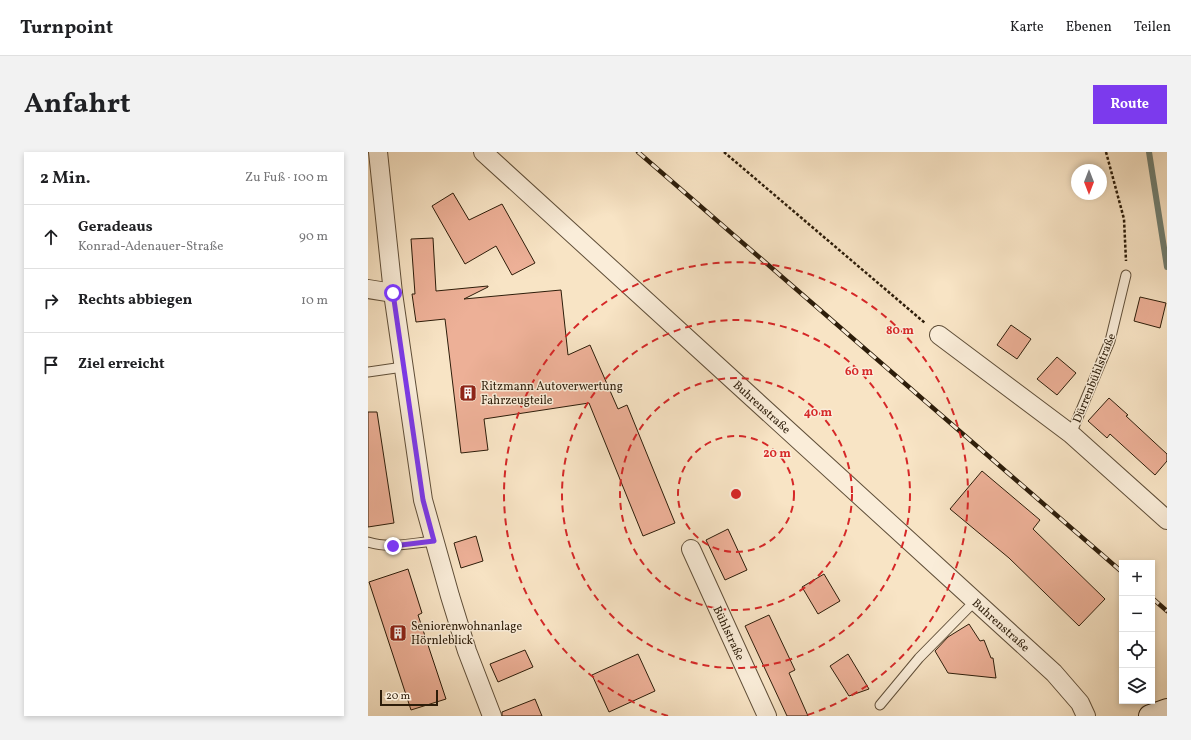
<!DOCTYPE html>
<html lang="de">
<head>
<meta charset="utf-8">
<style>
	body { margin:0; font-family:Vollkorn,serif; background:#f2f2f2; color:#202124 }
	.controls { position:absolute; right:12px; bottom:12px; display:grid; overflow:hidden; border-radius:0px; box-shadow:0 2px 6px #0003 }
	.controls button { width:36px; height:36px; display:grid; place-items:center; padding:0; border:0; border-bottom:1px solid #e0e0e0; background:#fff; color:#202124; font:20px sans-serif }
	.compass { position:absolute; left:703px; top:12px; width:36px; height:36px; border-radius:50%; background:#fff; box-shadow:0 2px 6px #0003; rotate:180deg }
	.scale { position:absolute; left:12px; bottom:10px; width:58px; box-sizing:border-box; padding-left:4px; border:2px solid #2d1d0a; border-top:0; font-size:11px; line-height:14px; white-space:nowrap; color:#2d1d0a; -webkit-text-stroke:3px #faedd9; paint-order:stroke }
	.stop { position:absolute; width:12px; height:12px; margin:-9px; border:3px solid #7c3aed; border-radius:50%; background:#fff }
	.stop.end { background:#7c3aed; border-color:#fff; box-shadow:0 1px 4px #0008 }
	.list { margin:0; padding:0; list-style:none }
	h2 { display:flex; justify-content:space-between; align-items:center; height:52px; margin:0; padding:0 16px; font-size:17px }
	h2 small { font-size:13px; font-weight:400; color:#757577 }
	.list li { display:grid; grid-template-columns:26px 1fr auto; gap:12px; align-items:center; box-sizing:border-box; height:64px; padding:0 16px; border-top:1px solid #e0e0e0 }
	.list b { display:block; font-size:15px; white-space:nowrap }
	.list p { margin:0; font-size:13px; white-space:nowrap; color:#757577 }
	.list em { font-size:13px; font-style:normal; color:#757577 }
	.icon { flex:none; width:22px; height:22px; fill:none; stroke:currentColor; stroke-width:2; stroke-linecap:round; stroke-linejoin:round }
	.map { position:relative; flex:none; width:799px; height:564px; overflow:hidden; border-radius:0px }
	header { display:flex; align-items:center; gap:24px; box-sizing:border-box; height:56px; padding:0 20px; background:#fff; border-bottom:1px solid #e0e0e0 }
	header strong { font-size:19px }
	nav { display:flex; gap:22px; margin-inline-start:auto; font-size:14px }
	.intro { display:flex; align-items:center; justify-content:space-between; box-sizing:border-box; height:96px; padding:0 24px }
	h1 { margin:0; font-size:28px }
	.button { padding:10px 18px; border-radius:0px; background:#7c3aed; color:#fff; font-size:14px; font-weight:700 }
	main { display:flex; gap:24px; padding:0 24px }
	aside { flex:1; background:#fff; border-radius:0px; box-shadow:0 2px 6px #0003 }
	.map>svg:first-child { display:block }
</style>
</head>
<body>
<header>
<strong>Turnpoint</strong>
<nav><a>Karte</a><a>Ebenen</a><a>Teilen</a></nav>
</header>
<div class="intro"><h1>Anfahrt</h1><a class="button">Route</a></div>
<main>
<aside>
<h2>2 Min.<small>Zu Fuß · 100 m</small></h2>
<ul class="list">
<li><svg class="icon" aria-label="ahead" viewBox="0 0 24 24"><path d="M12 20V5M6 11l6-6 6 6"/></svg><div><b>Geradeaus</b><p>Konrad-Adenauer-Straße</p></div><em>90 m</em></li>
<li><svg class="icon" aria-label="right" viewBox="0 0 24 24"><path d="M7 20v-9h11M14 6l5 5-5 5"/></svg><div><b>Rechts abbiegen</b></div><em>10 m</em></li>
<li><svg class="icon" aria-label="arrive" viewBox="0 0 24 24"><path d="M6 21V4h12l-3 4 3 4H6"/></svg><div><b>Ziel erreicht</b></div></li>
</ul>
</aside>
<div class="map">
<svg width="799" height="564" viewBox="0 0 799 564">
	<rect width="100%" height="100%" fill="#f8e4c5"/>
	<filter id="stains"><feTurbulence type="fractalNoise" baseFrequency=".005" numOctaves="4"/><feColorMatrix values="0 0 0 0 .2 0 0 0 0 .09 0 0 0 0 .02 0 0 0 .5 -.17"/></filter>
	<radialGradient id="worn" r=".72"><stop offset=".6" stop-color="#630" stop-opacity="0"/><stop offset="1" stop-color="#630" stop-opacity=".3"/></radialGradient>
	<g fill="none" stroke-linecap="round" stroke-linejoin="round">
		<!-- stream -->
		<polyline stroke="#707e71" stroke-width="6" points="781,0 799,115"/>
	</g>
	<!-- building -->
	<g fill="#edb097" stroke="#2d1d0a">
		<polygon points="85,41 101,68 134,52 167,111 144,123 128,94 97,112 64,54"/>
		<polygon points="65,86 68,139 120,134 120,135 96,147 193,138 200,203 222,193 250,257 259,253 307,371 275,384 221,251 116,267 120,298 93,301 77,167 48,170 44,142 47,142 43,87"/>
		<polygon points="772,145 798,151 792,176 766,169"/>
		<polygon points="643,173 663,187 649,207 629,193"/>
		<polygon points="689,205 708,221 689,243 669,227"/>
		<polygon points="741,246 760,263 758,264 799,302 799,309 787,323 742,282 739,286 720,269"/>
		<polygon points="0,260 9,260 26,371 0,375"/>
		<polygon points="614,319 672,368 665,377 737,447 711,474 641,406 582,357"/>
		<polygon points="360,377 379,418 357,428 338,388"/>
		<polygon points="108,384 115,409 93,416 86,391"/>
		<polygon points="40,417 54,461 50,463 78,547 43,558 1,430"/>
		<polygon points="456,422 472,449 450,462 434,435"/>
		<polygon points="401,463 427,518 421,521 440,564 419,564 377,474"/>
		<polygon points="601,472 612,489 616,488 623,506 625,506 628,526 580,521 567,499 580,485"/>
		<polygon points="157,498 165,515 130,530 122,512"/>
		<polygon points="270,502 287,539 241,560 224,523"/>
		<polygon points="480,502 501,537 481,544 462,514"/>
		<polygon points="167,547 174,564 134,564 134,560"/>
	</g>
	<g fill="none" stroke-linecap="round" stroke-linejoin="round">
		<!-- lane casing -->
		<g stroke="#604f39" stroke-width="11">
			<g id="lane">
				<polyline points="0,220 35,215"/>
				<polyline points="703,282 742,189 758,123"/>
				<path d="M0,390c21,7 44,1 66,-1"/>
				<polyline points="512,553 551,506 607,449"/>
			</g>
		</g>
		<!-- street casing -->
		<g stroke="#604f39" stroke-width="20">
			<g id="street">
				<polyline points="10,0 25,141 55,348 82,444 99,499 124,564"/>
				<polyline points="115,0 686,521 712,551 718,564"/>
				<polyline points="0,137 25,141"/>
				<polyline points="571,183 703,282 799,368"/>
				<polyline points="323,397 399,564"/>
			</g>
		</g>
		<!-- secondary casing -->
		<g stroke="#2d1d0a" stroke-width="24">
			<polyline id="secondary" points="782,564 799,558"/>
		</g>
		<!-- path -->
		<g stroke="#2d1d0a" stroke-width="2.5" stroke-dasharray="3 2" stroke-linecap="butt">
			<polyline points="356,0 557,171"/>
			<polyline points="738,0 756,67 758,109"/>
		</g>
		<!-- lane -->
		<use href="#lane" stroke="#faedd9" stroke-width="9"/>
		<!-- street -->
		<use href="#street" stroke="#faedd9" stroke-width="18"/>
		<!-- secondary -->
		<use href="#secondary" stroke="#faedd9" stroke-width="22"/>
		<!-- rail casing -->
		<g stroke="#2d1d0a" stroke-width="4.5">
			<g id="rail">
				<polyline points="270,0 754,420"/>
				<polyline points="784,446 799,459"/>
			</g>
		</g>
		<!-- rail -->
		<use href="#rail" stroke="#faedd9" stroke-width="3" stroke-dasharray="9" stroke-linecap="butt"/>
	</g>
	<g fill="none" stroke-linecap="round" stroke-linejoin="round">
		<!-- route -->
		<polyline stroke="#7c3aed" stroke-width="5" points="25,141 55,348 66,389 25,394"/>
	</g>
	<!-- distance rings -->
	<g fill="none" stroke="#d62828" stroke-width="2" stroke-dasharray="7 5">
		<circle cx="368" cy="342" r="58"/>
		<circle cx="368" cy="342" r="116"/>
		<circle cx="368" cy="342" r="174"/>
		<path d="M300 564A232 232 0 1 1 436 564"/>
	</g>
	<!-- icons -->
	<defs>
		<g id="building-square" transform="scale(0.9)"><rect x="-9" y="-9" width="18" height="18" rx="4" fill="#8f2418" stroke="#faedd9"/><path d="M-4-6H4V6H1V3H-1V6H-4ZM-2.5-4.3h1.7v1.8h-1.7ZM.8-4.3h1.7v1.8H.8ZM-2.5-1h1.7V.8h-1.7ZM.8-1h1.7V.8H.8Z" fill="#fff"/></g>
	</defs>
	<g fill-rule="evenodd">
		<use href="#building-square" x="100" y="241"/>
		<use href="#building-square" x="30" y="481"/>
	</g>
	<g text-anchor="middle" stroke-width="3" stroke-linejoin="round" paint-order="stroke">
		<!-- street labels -->
		<g font-size="12" fill="#2d1d0a" stroke="#faedd9">
			<text transform="translate(726 226) rotate(-68)" y="4">Dürrenbühlstraße</text>
			<text transform="translate(394 255) rotate(42)" y="4">Buhrenstraße</text>
			<text transform="translate(633 473) rotate(42)" y="4">Buhrenstraße</text>
			<text transform="translate(361 481) rotate(65)" y="4">Bühlstraße</text>
		</g>
		<!-- poi labels -->
		<g font-size="12" fill="#2d1d0a" stroke="#faedd9" text-anchor="start">
			<text x="113" y="238">Ritzmann Autoverwertung<tspan x="113" dy="14">Fahrzeugteile</tspan></text>
			<text x="43" y="478">Seniorenwohnanlage<tspan x="43" dy="14">Hörnleblick</tspan></text>
		</g>
	</g>
	<circle cx="368" cy="342" r="6" fill="#d62828" stroke="#faedd9" stroke-width="2"/>
	<g font-size="12" text-anchor="middle" font-weight="bold" fill="#d62828" stroke="#faedd9" stroke-width="3" stroke-linejoin="round" paint-order="stroke">
		<text x="532" y="182">80 m</text>
		<text x="491" y="223">60 m</text>
		<text x="450" y="264">40 m</text>
		<text x="409" y="305">20 m</text>
	</g>
	<rect width="100%" height="100%" filter="url(#stains)"/>
	<rect width="100%" height="100%" fill="url(#worn)"/>
</svg>
<div class="controls">
<button>+</button>
<button>−</button>
<button><svg class="icon" aria-label="locate" viewBox="0 0 24 24"><circle cx="12" cy="12" r="6"/><path d="M12 2v4M12 18v4M2 12h4M18 12h4"/></svg></button>
<button><svg class="icon" aria-label="layers" viewBox="0 0 24 24"><path d="M12 4l9 5-9 5-9-5zM3 14l9 5 9-5"/></svg></button>
</div>
<svg class="compass" viewBox="-18 -18 36 36"><path d="M0-13l5 13h-10z" fill="#e53935"/><path d="M0 13l5-13h-10z" fill="#757577"/></svg>
<div class="scale">20 m</div>
<div class="stop" style="left:25px;top:141px"></div>
<div class="stop end" style="left:25px;top:394px"></div>
</div>
</main>
</body>
</html>
